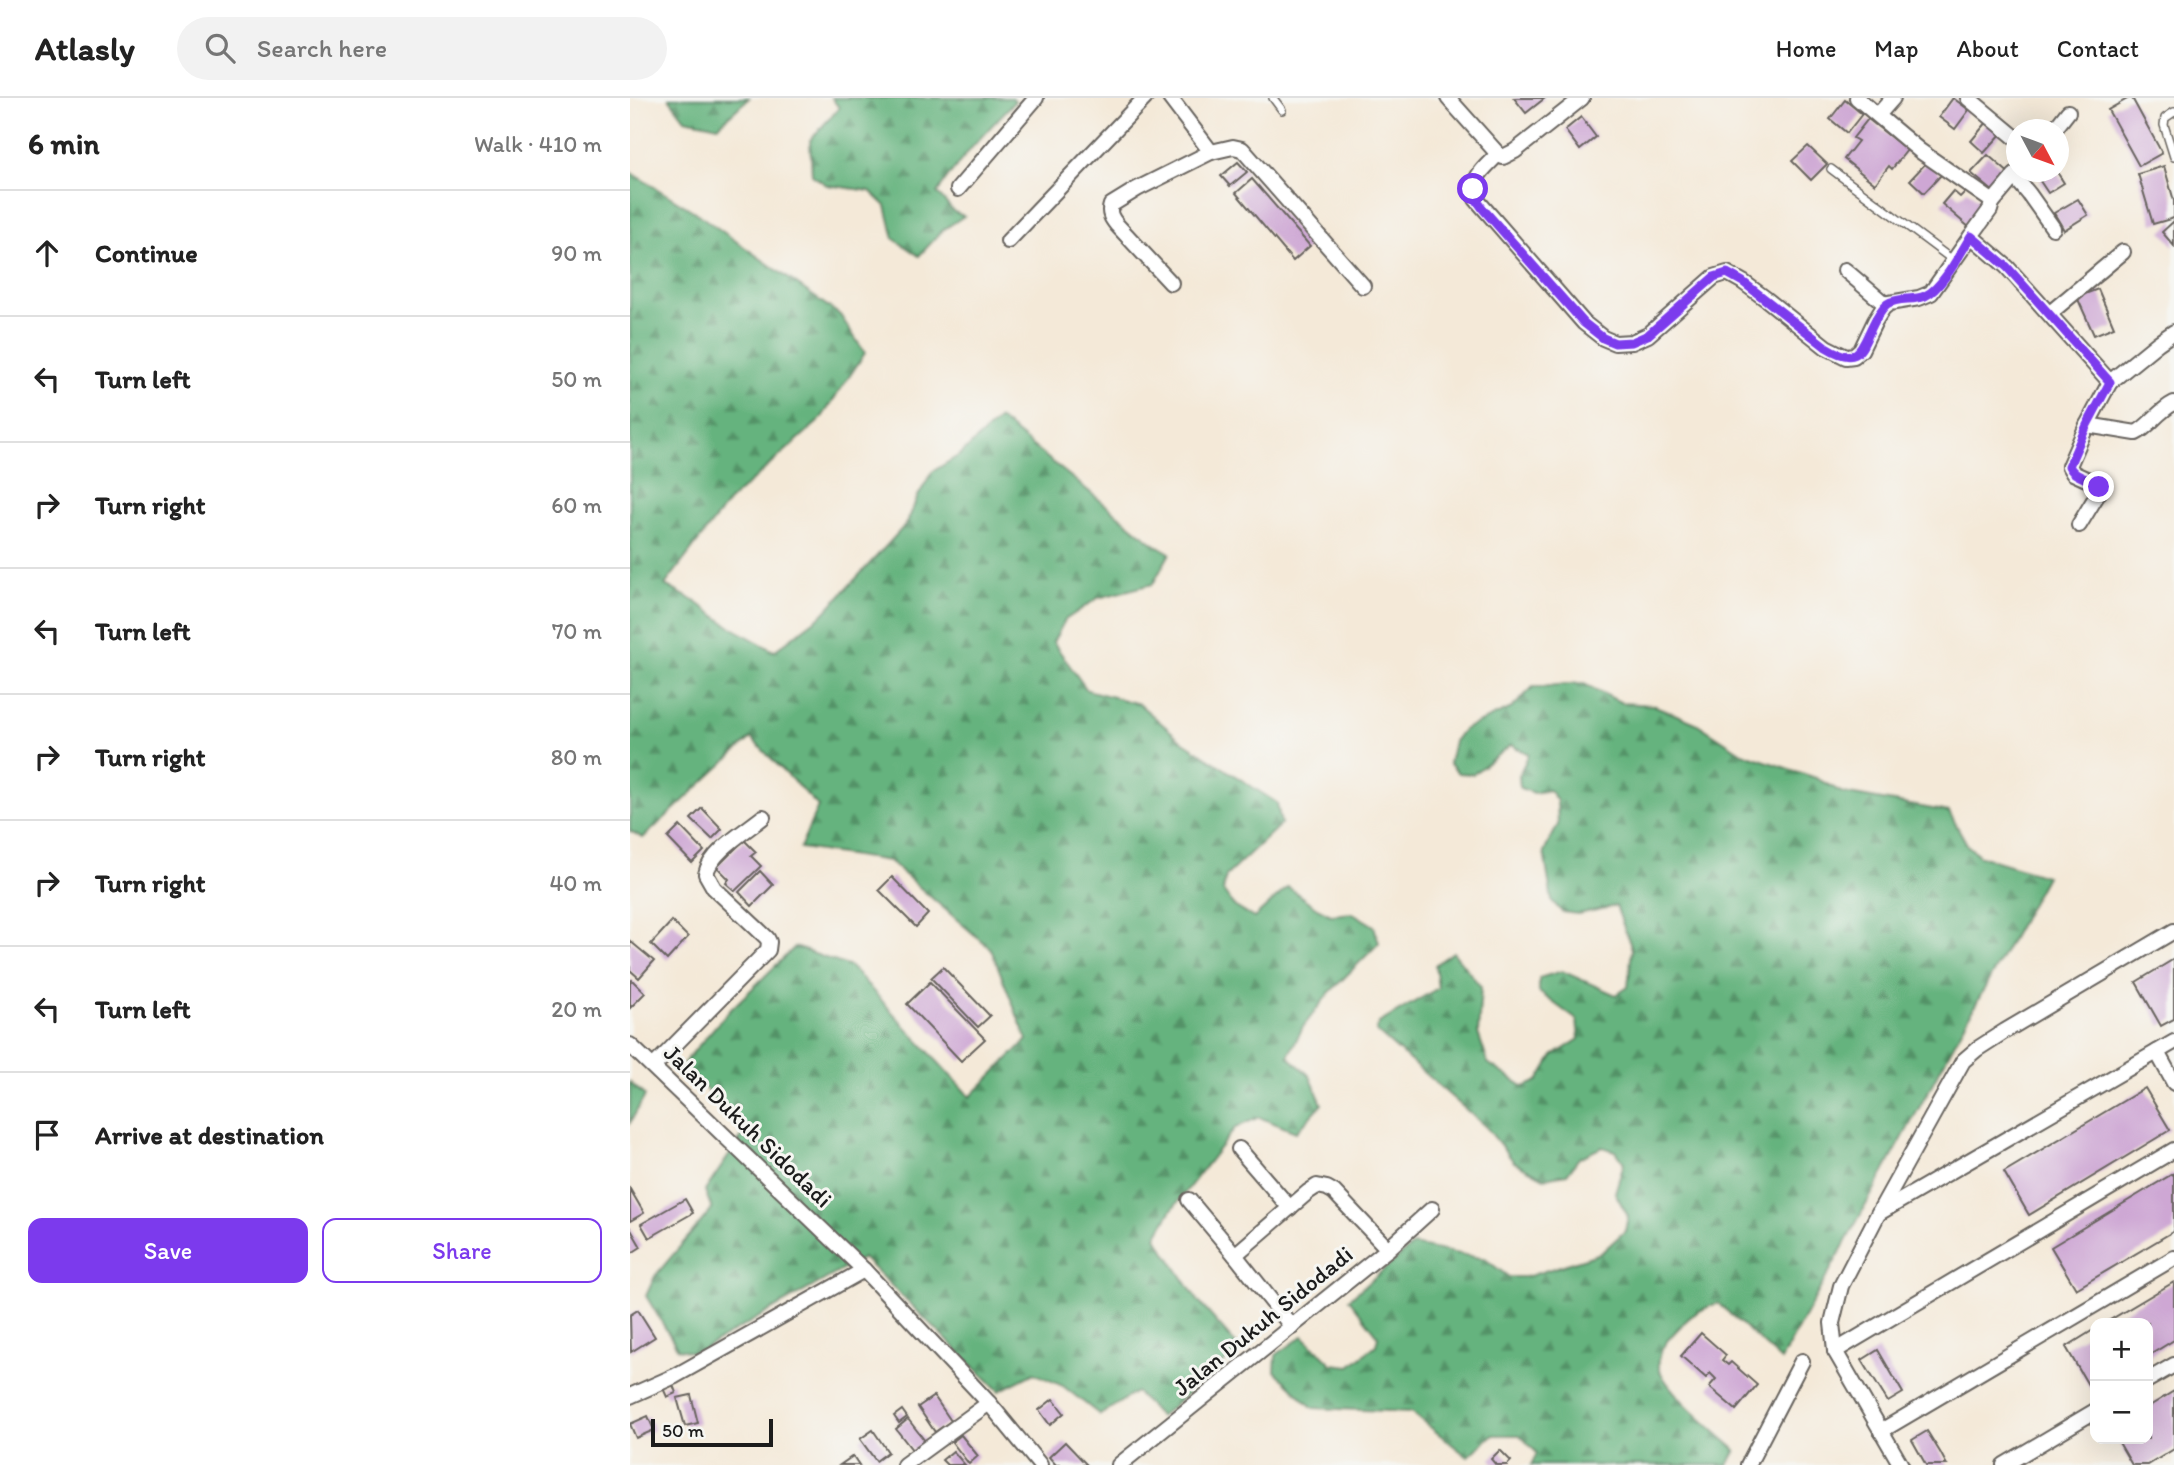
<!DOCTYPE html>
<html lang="en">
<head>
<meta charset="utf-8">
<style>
	body { margin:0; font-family:Itim,sans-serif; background:#f2f2f2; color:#222 }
	.controls { position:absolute; right:21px; bottom:21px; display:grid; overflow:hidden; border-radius:14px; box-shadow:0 7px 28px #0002 }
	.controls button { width:63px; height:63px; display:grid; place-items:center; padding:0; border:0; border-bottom:2px solid #e0e0e0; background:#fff; color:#222; font:35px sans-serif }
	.compass { position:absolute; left:1376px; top:21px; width:63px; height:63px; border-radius:50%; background:#fff; box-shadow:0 7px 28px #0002; rotate:131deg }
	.scale { position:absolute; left:21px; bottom:18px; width:122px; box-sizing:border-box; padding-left:7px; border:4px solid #1c1c1c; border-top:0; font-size:19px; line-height:24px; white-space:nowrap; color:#1c1c1c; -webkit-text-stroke:5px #f6f6f2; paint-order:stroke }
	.stop { position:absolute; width:21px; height:21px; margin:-16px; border:5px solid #7c3aed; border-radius:50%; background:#fff }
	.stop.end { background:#7c3aed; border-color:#fff; box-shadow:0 2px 7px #0008 }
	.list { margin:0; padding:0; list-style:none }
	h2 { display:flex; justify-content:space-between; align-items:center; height:91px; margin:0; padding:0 28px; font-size:30px }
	h2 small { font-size:23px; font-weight:400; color:#767676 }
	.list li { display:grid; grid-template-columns:46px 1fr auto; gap:21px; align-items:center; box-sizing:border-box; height:126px; padding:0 28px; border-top:2px solid #e0e0e0 }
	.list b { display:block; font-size:26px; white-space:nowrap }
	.list em { font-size:23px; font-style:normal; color:#767676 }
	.actions { display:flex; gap:14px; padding:21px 28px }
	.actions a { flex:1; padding:16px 0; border:2px solid #7c3aed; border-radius:14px; text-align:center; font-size:24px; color:#7c3aed }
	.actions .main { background:#7c3aed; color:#fff }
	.icon { flex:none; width:38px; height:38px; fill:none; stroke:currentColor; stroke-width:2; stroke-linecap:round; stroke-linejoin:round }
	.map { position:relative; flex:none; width:1544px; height:1367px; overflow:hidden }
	header { display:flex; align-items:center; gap:42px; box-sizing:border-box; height:98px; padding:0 35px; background:#fff; border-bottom:2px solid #e0e0e0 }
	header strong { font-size:33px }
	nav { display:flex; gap:38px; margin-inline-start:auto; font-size:24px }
	.search { width:490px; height:63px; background:#f2f2f2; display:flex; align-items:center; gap:18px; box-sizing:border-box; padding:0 24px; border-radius:38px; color:#767676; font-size:26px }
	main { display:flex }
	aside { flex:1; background:#fff }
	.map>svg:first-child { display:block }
</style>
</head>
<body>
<header>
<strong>Atlasly</strong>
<div class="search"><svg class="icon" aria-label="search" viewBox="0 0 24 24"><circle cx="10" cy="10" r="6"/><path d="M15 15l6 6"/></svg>Search here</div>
<nav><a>Home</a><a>Map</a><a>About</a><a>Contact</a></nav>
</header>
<main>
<aside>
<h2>6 min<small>Walk · 410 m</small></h2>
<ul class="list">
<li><svg class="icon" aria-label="ahead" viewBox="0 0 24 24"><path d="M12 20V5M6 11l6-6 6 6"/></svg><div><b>Continue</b></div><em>90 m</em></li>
<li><svg class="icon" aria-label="left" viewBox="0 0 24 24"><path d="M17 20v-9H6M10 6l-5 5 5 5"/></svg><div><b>Turn left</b></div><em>50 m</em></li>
<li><svg class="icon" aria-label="right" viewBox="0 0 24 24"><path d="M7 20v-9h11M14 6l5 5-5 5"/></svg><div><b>Turn right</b></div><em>60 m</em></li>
<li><svg class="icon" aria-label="left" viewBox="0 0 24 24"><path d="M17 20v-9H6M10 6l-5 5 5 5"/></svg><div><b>Turn left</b></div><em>70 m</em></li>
<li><svg class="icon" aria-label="right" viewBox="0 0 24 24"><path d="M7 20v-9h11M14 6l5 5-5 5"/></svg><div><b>Turn right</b></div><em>80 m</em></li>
<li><svg class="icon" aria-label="right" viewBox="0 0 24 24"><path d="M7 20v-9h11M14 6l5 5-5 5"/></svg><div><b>Turn right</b></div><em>40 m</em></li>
<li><svg class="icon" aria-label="left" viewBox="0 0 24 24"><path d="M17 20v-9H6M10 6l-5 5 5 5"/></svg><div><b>Turn left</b></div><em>20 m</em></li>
<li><svg class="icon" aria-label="arrive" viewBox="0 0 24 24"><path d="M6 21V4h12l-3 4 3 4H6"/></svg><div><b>Arrive at destination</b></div></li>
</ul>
<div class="actions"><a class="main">Save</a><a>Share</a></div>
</aside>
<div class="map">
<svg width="1544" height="1367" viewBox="0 0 1544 1367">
	<defs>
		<pattern id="forest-firs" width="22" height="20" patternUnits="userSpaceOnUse" patternTransform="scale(1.75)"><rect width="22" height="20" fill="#65b37e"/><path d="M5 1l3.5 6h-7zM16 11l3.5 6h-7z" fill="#529166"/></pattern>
	</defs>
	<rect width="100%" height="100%" fill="#f6f6f2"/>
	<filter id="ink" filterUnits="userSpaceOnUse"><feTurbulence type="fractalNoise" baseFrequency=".0143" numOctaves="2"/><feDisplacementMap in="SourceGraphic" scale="14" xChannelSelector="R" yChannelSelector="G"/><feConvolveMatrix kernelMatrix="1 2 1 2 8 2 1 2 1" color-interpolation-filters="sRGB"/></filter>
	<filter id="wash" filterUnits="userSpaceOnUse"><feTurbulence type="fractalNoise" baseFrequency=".00686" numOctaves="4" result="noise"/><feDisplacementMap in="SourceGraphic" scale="28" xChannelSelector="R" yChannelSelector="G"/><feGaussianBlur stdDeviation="1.57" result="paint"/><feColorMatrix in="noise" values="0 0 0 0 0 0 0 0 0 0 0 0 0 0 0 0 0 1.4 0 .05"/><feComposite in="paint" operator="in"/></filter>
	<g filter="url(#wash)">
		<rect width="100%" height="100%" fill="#f4e9d8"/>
		<!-- forest -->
		<g fill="url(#forest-firs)" stroke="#40684d" stroke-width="2">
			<polygon points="39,0 119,0 88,28 55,21"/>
			<path d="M202,0h181l2,3c-28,30 -56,58 -78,92l17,19 10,4 -21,14 -24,26 -25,-17 -8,-33 -16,-15 -43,-6 -15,-10 -2,-35 29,-32z"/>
			<polygon points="0,74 65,114 210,217 235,255 190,322 99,403 35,487 66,504 101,529 144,553 193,516 258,446 277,425 288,398 302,374 331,356 369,321 523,445 540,455 523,486 468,500 435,522 423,544 457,592 509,606 552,643 647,705 651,726 596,778 593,793 604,808 624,820 658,789 687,810 701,817 723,815 744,828 749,845 699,895 673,929 658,958 680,978 692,1006 666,1034 629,1019 605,1030 541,1113 526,1139 568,1203 610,1251 530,1319 506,1294 470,1317 433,1288 404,1275 369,1293 233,1160 66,1255 48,1251 16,1198 25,1178 82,1111 75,1093 115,1034 53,966 95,917 165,849 221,869 340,999 397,942 361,851 259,763 170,750 188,708 121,640 13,740 0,733"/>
			<path d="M952,585l40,20 31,2 43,18 46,30 74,25 27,15 106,19 19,34 12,10 66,20 -265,484 -63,-57c-24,9 -27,12 -44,30 -8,8 -17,21 -15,34 4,22 59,67 77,83l-8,15h-197l6,-12 -17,-18h-28l-24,22 -57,-45 -98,-4 -38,-37 1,-16 27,-19 29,28 18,2 26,-21 2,-9 -29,-37 64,-54 72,14 24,18h17l75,-24 24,-22 3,-15 -13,-23 9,-30 -8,-12 -14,-4 -23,11 -12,16 -23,4 -30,-16 -28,-35 -110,-96 3,-8 59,-35 -3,-23 18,-13 28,35 -3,46 10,30 36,24 14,-6 15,-25 26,-17 -2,-19 -38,-28v-14l23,-7 54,24 12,-8 4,-38 -16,-43 -38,8 -16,-2 -10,-11 -8,-49 14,-27 -1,-24 -8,-11 -15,3 -14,-5 -1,-13 10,-21 -18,-9 -38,29 -15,-1 -9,-10 5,-22 10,-12 48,-21 21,-21z"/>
			<polygon points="0,984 15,998 0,1025"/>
		</g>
		<g id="blocks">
			<!-- building -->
			<g fill="#cea7d4">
				<polygon points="884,0 915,0 896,15"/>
				<polygon points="1323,0 1339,12 1325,31 1309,19"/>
				<polygon points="1499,0 1502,0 1532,55 1509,68 1478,12"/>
				<polygon points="1215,2 1232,16 1217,35 1200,21"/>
				<polygon points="951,19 966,39 950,52 935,32"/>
				<polygon points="1238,21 1277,52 1262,71 1259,68 1245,86 1214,61 1228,43 1223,40"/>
				<polygon points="1358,23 1372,35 1354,55 1341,43"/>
				<polygon points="1178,48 1197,66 1181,82 1162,63"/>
				<polygon points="1358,57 1381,77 1365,95 1341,75"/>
				<polygon points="608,64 617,74 600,88 591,78"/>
				<polygon points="1297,64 1311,77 1294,95 1280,82"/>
				<polygon points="1534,68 1544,103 1544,120 1523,126 1508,76"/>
				<polygon points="1425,74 1427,74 1434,85 1418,95 1410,83"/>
				<polygon points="622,81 680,148 663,163 606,95"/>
				<polygon points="1337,92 1358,110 1340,130 1312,106 1323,93 1330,99"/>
				<polygon points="1448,101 1458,117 1434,132 1424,115"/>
				<polygon points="1544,123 1544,148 1532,134"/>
				<polygon points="1468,191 1484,229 1464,237 1447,199"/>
				<polygon points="72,710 92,731 82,741 61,721"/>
				<polygon points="50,728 74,753 62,765 38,740"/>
				<polygon points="114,742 126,754 121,758 131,768 105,793 96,785 99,781 87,769"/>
				<polygon points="130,773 143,787 122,808 109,794"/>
				<polygon points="262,779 298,816 286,829 249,792"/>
				<polygon points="42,823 58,839 37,862 21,846"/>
				<polygon points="0,843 24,863 9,880 0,872"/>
				<polygon points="1544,861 1544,921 1531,928 1506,884"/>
				<polygon points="313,869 360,918 348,929 301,880"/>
				<polygon points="2,882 15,895 0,910 0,884"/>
				<polygon points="300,884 355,941 331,963 277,906"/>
				<polygon points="1515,990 1540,1032 1399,1117 1374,1074"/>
				<polygon points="1544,1075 1544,1133 1446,1191 1421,1149"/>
				<polygon points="0,1091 14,1115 0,1123"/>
				<polygon points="55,1101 63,1115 19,1140 11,1126"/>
				<polygon points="0,1130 11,1149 0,1156"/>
				<polygon points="1544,1184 1544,1242 1518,1258 1518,1225 1475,1225"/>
				<polygon points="8,1212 25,1239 1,1254 0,1217"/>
				<polygon points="1465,1231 1465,1289 1461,1292 1436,1249"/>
				<polygon points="1071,1235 1096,1257 1092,1262 1098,1267 1101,1264 1127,1287 1106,1312 1079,1289 1086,1281 1080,1275 1076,1280 1051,1258"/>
				<polygon points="1248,1252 1273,1295 1258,1304 1232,1262"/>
				<polygon points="42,1284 46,1295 37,1299 32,1288"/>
				<polygon points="1544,1293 1544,1351 1518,1367 1502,1367 1487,1341 1518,1341 1518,1309"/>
				<polygon points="61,1297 68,1325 55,1328 47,1300"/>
				<polygon points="304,1298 321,1323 305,1334 288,1309"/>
				<polygon points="423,1301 434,1315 420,1327 409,1312"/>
				<polygon points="272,1312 277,1319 269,1325 264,1318"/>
				<polygon points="18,1318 24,1332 6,1340 0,1326"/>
				<polygon points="278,1321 295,1343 283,1353 266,1331"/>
				<polygon points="243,1332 258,1354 246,1363 230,1341"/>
				<polygon points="1297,1333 1310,1354 1317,1367 1296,1367 1282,1342"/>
				<polygon points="331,1337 348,1358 339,1366 322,1344"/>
				<polygon points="435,1344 457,1367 426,1367 419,1359"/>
				<polygon points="870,1352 881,1363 877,1367 866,1367 861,1361"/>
				<polygon points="323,1353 335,1367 317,1367 312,1362"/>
				<polygon points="223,1358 229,1367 210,1367"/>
			</g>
		</g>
	</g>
	<g filter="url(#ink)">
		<use href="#blocks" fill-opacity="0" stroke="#68645e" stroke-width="2"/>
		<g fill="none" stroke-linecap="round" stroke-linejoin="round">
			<!-- service casing -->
			<g stroke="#68645e" stroke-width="10">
				<g id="service">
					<polyline points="643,0 652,12"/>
					<polyline points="1544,14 1535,20 1534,27 1544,59"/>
					<polyline points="1201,71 1324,163"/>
				</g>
			</g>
			<!-- minor casing -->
			<g stroke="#68645e" stroke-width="18">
				<g id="minor">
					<path d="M540,0l41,54 -74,37 -26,16c-3,8 1,14 6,20l54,58"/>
					<polyline points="818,0 868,56 873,59 885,53 952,0"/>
					<polyline points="1227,0 1290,53 1359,101 1362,105 1360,112 1341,138 1377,169 1480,284 1528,245 1544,234"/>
					<polyline points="1338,0 1386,40"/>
					<polyline points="1248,17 1263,0"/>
					<polyline points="1424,32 1438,14"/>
					<polyline points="581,54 603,49 612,51 733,188"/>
					<path d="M868,56c-14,15 -28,23 -22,45l108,124 19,15 12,5 17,-1 16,-7 66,-58 13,-4 16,9 23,17 60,48 20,10 8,-1 7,-6 14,-29 8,-13 6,-5 30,-5 12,-5 40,-57"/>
					<polyline points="1384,78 1399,96 1423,130"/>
					<polyline points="328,91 406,0"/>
					<polyline points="1362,105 1388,74"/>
					<polyline points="378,143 515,0"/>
					<polyline points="1215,172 1256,207"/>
					<polyline points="1420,215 1493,154"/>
					<path d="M1457,327l49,8c13,-6 22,-22 38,-30"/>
					<polyline points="1449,427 1469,394 1467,386 1443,375 1439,368 1457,327 1480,284"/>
					<polyline points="0,947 234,1172 359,1305 410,1367"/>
					<polyline points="1527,954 1544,985"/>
					<path d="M24,968l114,-116 1,-8 -2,-4 -53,-50 -8,-14c4,-22 40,-43 57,-57"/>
					<polyline points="609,1051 660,1110"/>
					<polyline points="559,1102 605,1157 678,1094 687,1088 697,1090 704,1094 758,1151"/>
					<polyline points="1249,1115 1544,944"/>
					<polyline points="605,1157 662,1229"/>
					<polyline points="1205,1253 1544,1052"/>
					<polyline points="1518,1282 1544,1267"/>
					<polyline points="0,1298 45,1278 234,1172"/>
					<polyline points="1251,1333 1544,1160"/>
					<polyline points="274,1367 359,1305"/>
					<polyline points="489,1367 758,1151 802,1111"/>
					<polyline points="1118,1367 1172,1263"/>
					<polyline points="1271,1367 1205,1253 1202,1225 1211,1188 1248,1116 1333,963 1347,951 1375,933 1544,833"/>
					<polyline points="1374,1367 1465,1313"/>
				</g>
			</g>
			<!-- service -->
			<use href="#service" stroke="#fff" stroke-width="7"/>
			<!-- minor -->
			<use href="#minor" stroke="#fff" stroke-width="14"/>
		</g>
	</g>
	<g fill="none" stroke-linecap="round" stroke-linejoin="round" filter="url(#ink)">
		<!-- route -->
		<path stroke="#7c3aed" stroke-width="9" d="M843,91l3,10 7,10 101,114 19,15 12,5 17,-1 16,-7 66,-58 13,-4 16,9 83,65c37,23 35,-3 51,-30 3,-5 6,-10 10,-13 11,-7 26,-3 38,-8 17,-7 36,-44 46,-60l36,31 103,115 -23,43 -18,41c6,13 21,11 30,21"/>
	</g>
	<g text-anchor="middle" stroke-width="6" stroke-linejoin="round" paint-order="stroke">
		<!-- street labels -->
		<g font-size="24" fill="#1c1c1c" stroke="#f6f6f2">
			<text transform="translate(118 1028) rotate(44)" y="8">Jalan Dukuh Sidodadi</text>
			<text transform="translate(633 1223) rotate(-39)" y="8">Jalan Dukuh Sidodadi</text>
		</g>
	</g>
</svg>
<div class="controls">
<button>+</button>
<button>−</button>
</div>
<svg class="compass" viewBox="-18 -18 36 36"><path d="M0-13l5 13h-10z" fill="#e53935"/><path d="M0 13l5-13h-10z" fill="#767676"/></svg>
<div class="scale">50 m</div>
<div class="stop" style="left:843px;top:91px"></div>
<div class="stop end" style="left:1469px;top:389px"></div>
</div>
</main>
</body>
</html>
